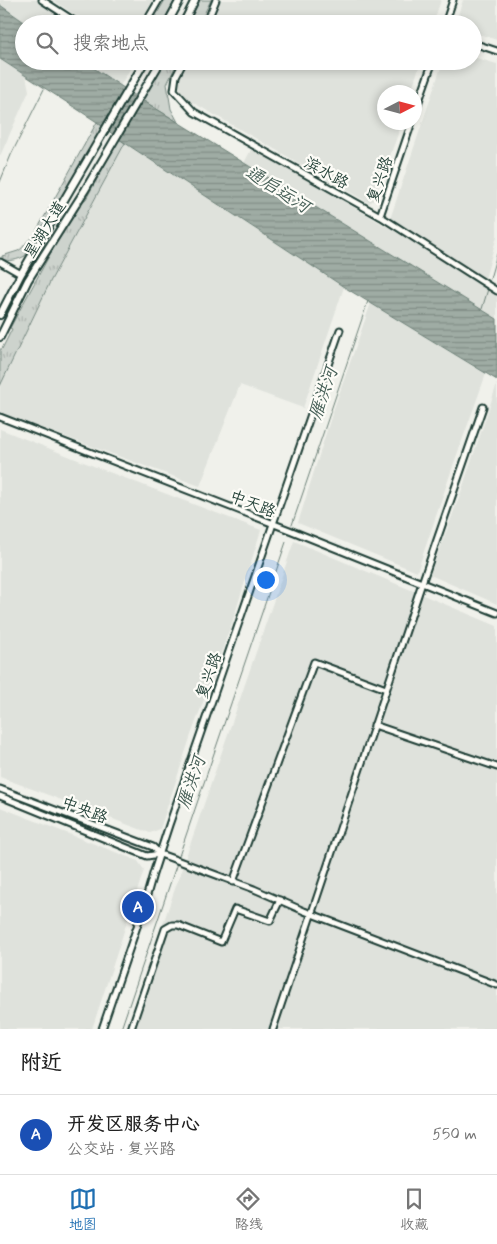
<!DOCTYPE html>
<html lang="zh">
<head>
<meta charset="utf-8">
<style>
	body { margin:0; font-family:Mynerve,"LXGW WenKai TC",sans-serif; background:#f2f2f2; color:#222 }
	.compass { position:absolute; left:377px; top:85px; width:45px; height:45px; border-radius:50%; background:#fff; box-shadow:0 2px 8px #0003; rotate:84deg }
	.you { position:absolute; left:265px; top:579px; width:18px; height:18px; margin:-12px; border:4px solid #fff; border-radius:50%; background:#1a73e8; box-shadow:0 0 0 8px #1a73e833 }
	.badge { display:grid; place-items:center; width:32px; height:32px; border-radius:50%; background:#1f6fb2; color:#fff; font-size:16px; font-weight:700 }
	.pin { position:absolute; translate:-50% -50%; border:2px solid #fff; box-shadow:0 1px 5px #0006 }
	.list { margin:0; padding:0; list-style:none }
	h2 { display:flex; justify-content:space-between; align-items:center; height:65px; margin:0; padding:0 20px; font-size:21px }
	h2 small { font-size:16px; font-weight:400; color:#767676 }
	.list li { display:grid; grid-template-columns:32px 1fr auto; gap:15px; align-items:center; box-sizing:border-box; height:80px; padding:0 20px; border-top:1px solid #e0e0e0 }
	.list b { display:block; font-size:19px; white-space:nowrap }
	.list p { margin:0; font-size:16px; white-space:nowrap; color:#767676 }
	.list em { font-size:16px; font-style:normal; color:#767676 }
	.icon { flex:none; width:28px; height:28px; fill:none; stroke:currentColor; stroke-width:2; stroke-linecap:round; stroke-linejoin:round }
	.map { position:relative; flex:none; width:497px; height:1029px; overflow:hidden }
	.search { position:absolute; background:#fff; box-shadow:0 2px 8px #0003; left:15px; right:15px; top:15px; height:55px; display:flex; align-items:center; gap:12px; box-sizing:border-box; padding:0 18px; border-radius:28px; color:#767676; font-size:19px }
	.sheet { height:145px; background:#fff }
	nav { display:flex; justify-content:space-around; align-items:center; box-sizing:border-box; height:70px; border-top:1px solid #e0e0e0; background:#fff; font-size:14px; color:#767676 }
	nav a { display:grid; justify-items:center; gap:2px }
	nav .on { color:#1f6fb2 }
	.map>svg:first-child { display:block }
</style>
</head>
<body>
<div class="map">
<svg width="497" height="1029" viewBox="0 0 497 1029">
	<defs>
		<pattern id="grass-tufts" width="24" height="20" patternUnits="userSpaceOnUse" patternTransform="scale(1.25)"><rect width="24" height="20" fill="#cdd3cd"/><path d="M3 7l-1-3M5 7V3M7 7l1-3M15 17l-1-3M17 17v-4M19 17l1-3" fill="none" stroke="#b0b6b1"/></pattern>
		<pattern id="water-rules" width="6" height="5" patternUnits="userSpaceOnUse" patternTransform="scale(1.25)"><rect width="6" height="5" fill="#9faca4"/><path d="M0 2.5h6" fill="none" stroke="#818d86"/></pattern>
	</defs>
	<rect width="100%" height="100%" fill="#f0f1eb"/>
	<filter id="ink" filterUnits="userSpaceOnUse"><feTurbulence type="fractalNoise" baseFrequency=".02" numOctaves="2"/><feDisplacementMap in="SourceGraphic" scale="10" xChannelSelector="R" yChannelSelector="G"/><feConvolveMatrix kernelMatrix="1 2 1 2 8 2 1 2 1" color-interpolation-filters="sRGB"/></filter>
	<g filter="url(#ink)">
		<!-- built -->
		<g fill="#dfe2dc">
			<polygon points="0,0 38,0 73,24 27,24 0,5"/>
			<polygon points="53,0 153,0 140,24 88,24"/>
			<polygon points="221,0 441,0 433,24 209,24"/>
			<polygon points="463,0 497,0 497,40 473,32 473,24 455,24"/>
			<polygon points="473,57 497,64 497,236 485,279 390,219 443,61 473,61"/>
			<polygon points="0,59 26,76 29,91 0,156"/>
			<polygon points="83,61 130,61 133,64 120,86"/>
			<polygon points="188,61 421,61 411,92 384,92 384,122 402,123 374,200 369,203 185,98 181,93 178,82 179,78"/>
			<polygon points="125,143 344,287 303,408 240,385 200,486 0,413 0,386 3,378 51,280"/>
			<polygon points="252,148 415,243 497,296 497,319 244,163"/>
			<polygon points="371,303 486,374 454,463 417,572 298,523 332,414"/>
			<polygon points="497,384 497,604 430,575 461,492"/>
			<polygon points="0,429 101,469 261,530 232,623 191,735 160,829 150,833 0,777"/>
			<polygon points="294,541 497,626 497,1029 127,1029"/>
			<polygon points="0,807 138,861 144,870 92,1029 0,1029"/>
		</g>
		<!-- grass -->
		<g fill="url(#grass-tufts)" stroke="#768880">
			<polygon points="165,0 175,0 162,24 151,24"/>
			<polygon points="199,0 211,0 199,24 186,24"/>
			<polygon points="164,61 178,61 167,84 171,109 178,122 142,100"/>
			<path d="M97,122l6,5 -78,129c-8,4 -15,6 -23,3v-3c5,-2 11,-3 16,-5 7,-4 8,-11 15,-14z"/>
			<polygon points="119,139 125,143 51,280 0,386 0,349 2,349 12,329 10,328 48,258 80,203 86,199"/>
		</g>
		<!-- water -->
		<polygon fill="url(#water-rules)" stroke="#6c8077" points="0,5 27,24 24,24 24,61 83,61 142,100 497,319 497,380 344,287 119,139 97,122 0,59"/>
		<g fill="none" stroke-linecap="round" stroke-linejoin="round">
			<!-- stream -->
			<g stroke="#6c8077" stroke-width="1">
				<polyline points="0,182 11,155 44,89"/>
				<polyline points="489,282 497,254"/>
				<polyline points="482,309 488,289"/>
				<polyline points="292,525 368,301"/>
				<polyline points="178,859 286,542"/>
				<polyline points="121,1029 177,863"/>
			</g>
			<!-- minor casing -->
			<g stroke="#1f3d34" stroke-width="9">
				<g id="minor">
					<polyline points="42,0 79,24"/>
					<polyline points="145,24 159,0"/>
					<polyline points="206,24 216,0"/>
					<polyline points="445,24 453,0"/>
					<polyline points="473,43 497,51"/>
					<polyline points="184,61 176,76 174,90 194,112 380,216 497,291"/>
					<polyline points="414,115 433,61"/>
					<polyline points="380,216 412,122"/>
					<polyline points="0,262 21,274"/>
					<polyline points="0,417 292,531 497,613"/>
					<polyline points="374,725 497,767"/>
					<polyline points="0,789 153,847 160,854"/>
					<polyline points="0,796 147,856 160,854 171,858 254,889 304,911 497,985"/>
					<polyline points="233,882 314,662 386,689"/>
					<polyline points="102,1029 143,909 153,874 169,825 340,330"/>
					<polyline points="131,1029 165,929 172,925 178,925 221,942 235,909 270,921 280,900"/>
					<polyline points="273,1029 422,583 483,407"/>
				</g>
			</g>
			<!-- major casing -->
			<g stroke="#1f3d34" stroke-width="10">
				<g id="major">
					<polyline points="167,24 180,0"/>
					<polyline points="183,24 195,0"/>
					<polyline points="0,315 21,274 145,61"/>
					<polyline points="0,337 28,280 85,190 161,61"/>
				</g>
			</g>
			<!-- minor -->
			<use href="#minor" stroke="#fdfcf7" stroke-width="5"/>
			<!-- major -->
			<use href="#major" stroke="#fdfcf7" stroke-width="6"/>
		</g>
	</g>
	<g text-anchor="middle" stroke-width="4.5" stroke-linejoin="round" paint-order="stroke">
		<!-- street labels -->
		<g font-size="16" fill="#1f3d34" stroke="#fdfcf7">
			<text transform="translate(327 172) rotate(29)" y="6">滨水路</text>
			<text transform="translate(379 179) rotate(-71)" y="6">复兴路</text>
			<text transform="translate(44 229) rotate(-58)" y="6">星湖大道</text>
			<text transform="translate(253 503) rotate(21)" y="6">中天路</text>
			<text transform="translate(208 675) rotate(-71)" y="6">复兴路</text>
			<text transform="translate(85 809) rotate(21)" y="6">中央路</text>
		</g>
		<!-- water labels -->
		<g font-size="18" font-style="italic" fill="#455e56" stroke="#fdfcf7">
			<text transform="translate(278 189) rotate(32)" y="6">通启运河</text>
			<text transform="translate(323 393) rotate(-71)" y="6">雁洪河</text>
			<text transform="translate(191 782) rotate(-71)" y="6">雁洪河</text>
		</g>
	</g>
</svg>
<svg class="compass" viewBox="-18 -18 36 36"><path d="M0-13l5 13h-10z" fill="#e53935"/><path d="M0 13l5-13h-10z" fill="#767676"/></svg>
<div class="you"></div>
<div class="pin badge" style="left:138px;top:907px;background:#1a4fb4">A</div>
<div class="search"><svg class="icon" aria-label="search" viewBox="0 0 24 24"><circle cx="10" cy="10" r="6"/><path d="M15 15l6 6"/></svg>搜索地点</div>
</div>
<section class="sheet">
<h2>附近<small></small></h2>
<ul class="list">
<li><span class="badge" style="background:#1a4fb4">A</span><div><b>开发区服务中心</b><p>公交站 · 复兴路</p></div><em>550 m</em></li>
</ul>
</section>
<nav>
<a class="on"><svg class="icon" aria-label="map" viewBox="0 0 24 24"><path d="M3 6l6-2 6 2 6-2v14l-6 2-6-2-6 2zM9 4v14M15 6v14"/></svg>地图</a>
<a><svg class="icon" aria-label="directions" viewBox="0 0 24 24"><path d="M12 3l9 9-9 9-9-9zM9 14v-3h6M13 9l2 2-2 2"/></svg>路线</a>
<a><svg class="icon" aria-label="saved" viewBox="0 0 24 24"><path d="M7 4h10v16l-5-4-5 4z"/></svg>收藏</a>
</nav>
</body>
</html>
